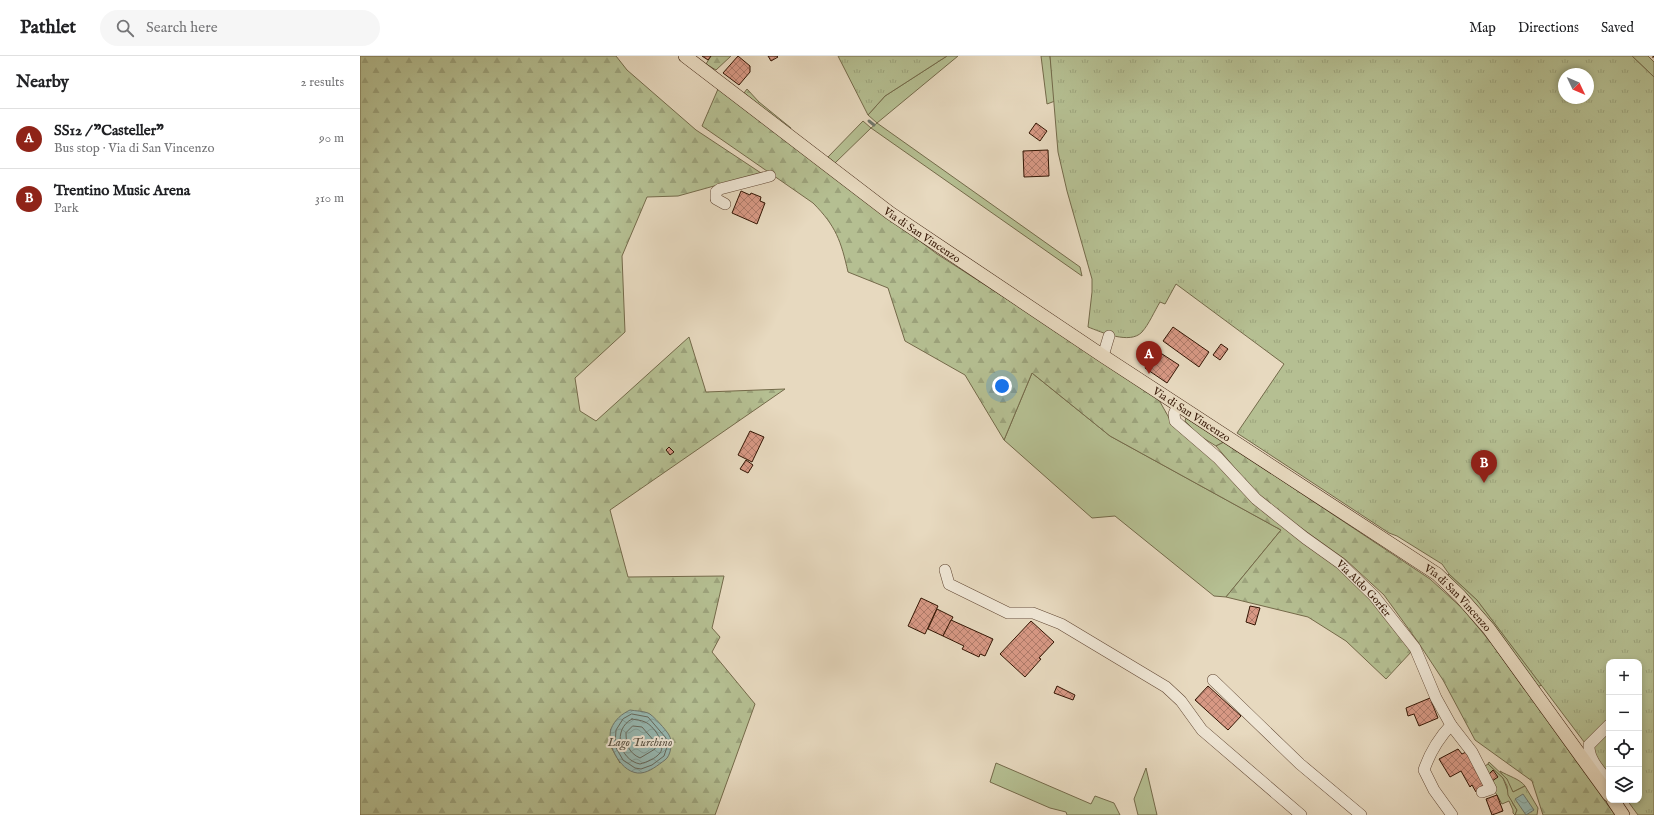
<!DOCTYPE html>
<html lang="en">
<head>
<meta charset="utf-8">
<style>
	body { margin:0; font-family:"IM FELL English",serif; background:#f6f6f6; color:#202124 }
	.controls { position:absolute; right:12px; bottom:12px; display:grid; overflow:hidden; border-radius:8px; box-shadow:0 2px 6px #0003 }
	.controls button { width:36px; height:36px; display:grid; place-items:center; padding:0; border:0; border-bottom:1px solid #e0e0e0; background:#fff; color:#202124; font:20px sans-serif }
	.compass { position:absolute; left:1198px; top:12px; width:36px; height:36px; border-radius:50%; background:#fff; box-shadow:0 2px 6px #0003; rotate:134deg }
	.you { position:absolute; left:642px; top:330px; width:14px; height:14px; margin:-10px; border:3px solid #fff; border-radius:50%; background:#1a73e8; box-shadow:0 0 0 6px #1a73e833 }
	.badge { display:grid; place-items:center; width:26px; height:26px; border-radius:50%; background:#8f2418; color:#fff; font-size:13px; font-weight:700 }
	.pin { position:absolute; translate:-50% -33px; filter:drop-shadow(0 1px 2px #0008) }
	.pin::after { content:''; position:absolute; top:21px; width:14px; height:12px; background:inherit; clip-path:polygon(0 0,100% 0,50% 100%) }
	.list { margin:0; padding:0; list-style:none }
	h2 { display:flex; justify-content:space-between; align-items:center; height:52px; margin:0; padding:0 16px; font-size:17px }
	h2 small { font-size:13px; font-weight:400; color:#757577 }
	.list li { display:grid; grid-template-columns:26px 1fr auto; gap:12px; align-items:center; box-sizing:border-box; height:60px; padding:0 16px; border-top:1px solid #e0e0e0 }
	.list b { display:block; font-size:15px; white-space:nowrap }
	.list p { margin:0; font-size:13px; white-space:nowrap; color:#757577 }
	.list em { font-size:13px; font-style:normal; color:#757577 }
	.icon { flex:none; width:22px; height:22px; fill:none; stroke:currentColor; stroke-width:2; stroke-linecap:round; stroke-linejoin:round }
	.map { position:relative; flex:none; width:1294px; height:759px; overflow:hidden }
	header { display:flex; align-items:center; gap:24px; box-sizing:border-box; height:56px; padding:0 20px; background:#fff; border-bottom:1px solid #e0e0e0 }
	header strong { font-size:19px }
	nav { display:flex; gap:22px; margin-inline-start:auto; font-size:14px }
	.search { width:280px; height:36px; background:#f6f6f6; display:flex; align-items:center; gap:10px; box-sizing:border-box; padding:0 14px; border-radius:22px; color:#757577; font-size:15px }
	main { display:flex }
	aside { flex:1; background:#fff }
	.map>svg:first-child { display:block }
</style>
</head>
<body>
<header>
<strong>Pathlet</strong>
<div class="search"><svg class="icon" aria-label="search" viewBox="0 0 24 24"><circle cx="10" cy="10" r="6"/><path d="M15 15l6 6"/></svg>Search here</div>
<nav><a>Map</a><a>Directions</a><a>Saved</a></nav>
</header>
<main>
<aside>
<h2>Nearby<small>2 results</small></h2>
<ul class="list">
<li><span class="badge">A</span><div><b>SS12 / &quot;Casteller&quot;</b><p>Bus stop · Via di San Vincenzo</p></div><em>90 m</em></li>
<li><span class="badge">B</span><div><b>Trentino Music Arena</b><p>Park</p></div><em>310 m</em></li>
</ul>
</aside>
<div class="map">
<svg width="1294" height="759" viewBox="0 0 1294 759">
	<defs>
		<pattern id="forest-firs" width="22" height="20" patternUnits="userSpaceOnUse"><rect width="22" height="20" fill="#b5bf92"/><path d="M5 1l3.5 6h-7zM16 11l3.5 6h-7z" fill="#9ca37c"/></pattern>
		<pattern id="park-tufts" width="24" height="20" patternUnits="userSpaceOnUse"><rect width="24" height="20" fill="#b5bf92"/><path d="M3 7l-1-3M5 7V3M7 7l1-3M15 17l-1-3M17 17v-4M19 17l1-3" fill="none" stroke="#9ca37c"/></pattern>
		<pattern id="water-waves" width="16" height="10" patternUnits="userSpaceOnUse"><rect width="16" height="10" fill="#97bab4"/><path d="M0 5q4-4 8 0t8 0" fill="none" stroke="#839f99"/></pattern>
		<pattern id="building-cross-hatch" width="8" height="8" patternUnits="userSpaceOnUse"><rect width="8" height="8" fill="#d79884"/><path d="M0 0l8 8M0 8l8-8" fill="none" stroke="#af7b6a"/></pattern>
	</defs>
	<rect width="100%" height="100%" fill="#e7d9bf"/>
	<filter id="stains"><feTurbulence type="fractalNoise" baseFrequency=".005" numOctaves="4"/><feColorMatrix values="0 0 0 0 .2 0 0 0 0 .09 0 0 0 0 .02 0 0 0 .5 -.17"/></filter>
	<radialGradient id="worn" r=".72"><stop offset=".6" stop-color="#630" stop-opacity="0"/><stop offset="1" stop-color="#630" stop-opacity=".3"/></radialGradient>
	<!-- grass -->
	<g fill="#b5bf92" stroke="#746a4a">
		<polygon points="587,0 598,0 517,67 720,211 722,220 511,72 475,107 468,101 503,65 511,72 517,67 508,59 525,40"/>
		<polygon points="681,0 690,0 695,45 687,48"/>
		<polygon points="1272,0 1288,0 1294,6 1294,21"/>
		<polygon points="672,317 750,380 921,474 866,541 854,540 755,460 732,462 644,384"/>
		<polygon points="826,362 864,386 856,390 840,380 825,365"/>
		<polygon points="1089,518 1117,544 1182,629 1177,631 1086,521"/>
		<polygon points="636,707 731,748 735,740 754,747 760,759 707,759 706,756 690,752 630,726"/>
		<polygon points="1128,708 1143,722 1153,748 1157,754 1155,759 1153,757 1153,754 1149,745 1142,748 1123,715 1125,710"/>
		<polygon points="786,712 797,759 778,759 774,743"/>
		<path d="M1140,715c8,5 20,8 25,15l-12,6z"/>
	</g>
	<!-- forest -->
	<g fill="url(#forest-firs)" stroke="#746a4a" fill-rule="evenodd">
		<path d="M0,0h256l11,14 69,60 65,43 -83,23 -31,1 -25,59 3,76 -50,46 5,33 16,10 93,-84 17,55 79,-3 -175,121 18,67 96,-1 -12,52 8,9 -8,15 43,52 -40,111h-355zM251,673l9,34 -9,-16z"/>
		<polygon points="351,0 371,0 356,14 346,8"/>
		<path d="M358,33l219,165 149,96 73,50 14,25 167,141 32,32 40,53 -26,28 -40,-38 -38,-24 -82,-20 55,-67 -171,-94 -78,-63 -28,67 -39,-65 -60,-34 -17,-53 -40,-16c-7,-31 -12,-46 -35,-69l-111,-77z"/>
		<polygon points="387,33 399,46 431,72 430,74 384,37"/>
		<polygon points="864,386 1070,523 1103,553 1132,588 1255,759 1183,759 1172,725 1115,684 1083,624 1058,586 1024,539 986,504 930,464 897,438 856,390"/>
	</g>
	<!-- park -->
	<g fill="url(#park-tufts)" stroke="#746a4a" fill-rule="evenodd">
		<polygon points="478,0 587,0 525,40 508,59"/>
		<path d="M690,0h582l22,21v738h-16l-11,-15h12v-138h-30v113l-132,-175 -28,-26 -7,-10 -45,-28 -8,-3 -152,-100 47,-69 -108,-80 -11,20 -5,-2c-6,10 -11,22 -18,30 -12,13 -41,0 -54,-5l4,-35v-13l-25,-88 -9,-39zM1204,18h24v24h-24z"/>
		<polygon points="1129,706 1147,723 1153,736 1165,730 1178,752 1177,759 1155,759 1157,754 1148,739 1147,730 1143,722 1128,708"/>
	</g>
	<!-- water -->
	<g fill="url(#water-waves)" stroke="#6f786d">
		<path d="M270,654c6,1 13,1 18,3 4,1 19,18 21,22 4,6 2,21 -4,25 -7,5 -15,12 -24,13 -19,2 -35,-28 -30,-44 4,-10 11,-15 19,-19z"/>
		<polygon points="1163,738 1174,754 1166,759 1155,743"/>
	</g>
	<g fill="none" stroke-linecap="round" stroke-linejoin="round">
		<!-- shore -->
		<g stroke="#65685c" stroke-width="1">
			<polygon points="272,658 288,661 306,682 307,691 304,700 292,709 281,713 275,712 263,704 255,690 256,674 263,663"/>
			<path d="M272,663c4,1 9,1 13,3 8,3 22,22 15,31 -5,6 -13,9 -20,11 -21,-4 -28,-35 -8,-45z"/>
			<path d="M273,670l9,1 13,15v7l-15,9c-11,-5 -14,-13 -14,-25z"/>
		</g>
		<!-- stream -->
		<polyline stroke="#6f786d" stroke-width="3" points="509,65 514,69"/>
	</g>
	<!-- building -->
	<g fill="url(#building-cross-hatch)" stroke="#331503">
		<polygon points="342,0 351,0 348,4"/>
		<polygon points="378,0 390,10 390,16 379,29 363,17"/>
		<polygon points="408,0 417,0 418,1 411,5"/>
		<polygon points="676,67 687,75 680,85 669,77"/>
		<polygon points="688,94 689,120 664,121 663,95"/>
		<polygon points="381,135 390,139 391,137 401,141 400,145 405,147 397,168 372,157"/>
		<polygon points="813,271 849,296 839,311 803,285"/>
		<polygon points="861,288 868,293 860,304 853,299"/>
		<polygon points="796,294 819,309 807,327 785,312"/>
		<polygon points="390,375 404,381 392,406 378,399"/>
		<polygon points="309,391 314,396 310,399 306,394"/>
		<polygon points="386,404 393,409 388,417 380,413"/>
		<polygon points="561,542 578,550 565,578 548,570"/>
		<polygon points="890,550 900,552 895,569 886,566"/>
		<polygon points="577,553 593,561 583,580 568,573"/>
		<polygon points="591,564 633,583 625,600 620,598 619,601 602,593 604,590 583,580"/>
		<polygon points="671,565 694,586 679,602 681,603 665,621 640,598"/>
		<polygon points="697,630 715,639 713,644 694,637"/>
		<polygon points="848,630 881,660 868,674 835,644"/>
		<polygon points="1070,642 1078,662 1059,670 1054,658 1048,660 1046,652"/>
		<polygon points="1098,693 1102,698 1108,695 1125,730 1116,736 1112,729 1110,731 1101,715 1090,721 1079,703"/>
		<polygon points="1133,714 1138,721 1132,725 1127,720"/>
		<polygon points="1137,739 1143,755 1132,759 1126,743"/>
	</g>
	<g fill="none" stroke-linecap="round" stroke-linejoin="round">
		<!-- minor casing -->
		<g stroke="#604632" stroke-width="12">
			<g id="minor">
				<polyline points="365,148 356,143 356,136 360,133 410,120"/>
				<polyline points="743,300 749,280"/>
				<path id="s1" d="M818,349l-4,9 1,7 43,37 38,41 49,39 35,25 34,33 41,52 21,50 15,27c-13,14 -21,27 -27,45l10,20 18,25"/>
				<polyline points="585,514 589,528 648,557 673,557 701,568 806,631 821,645 842,674 941,759"/>
				<polyline points="853,624 940,708 1001,759"/>
				<polyline points="1091,669 1112,696 1131,733 1122,736"/>
				<path d="M1249,669l-20,20c-1,14 12,27 20,37"/>
			</g>
		</g>
		<!-- major casing -->
		<g stroke="#331503" stroke-width="14">
			<g id="major">
				<path id="s2" d="M325,0l205,157 213,143 334,218 23,22 29,33 120,166"/>
				<polyline points="1253,744 1263,759"/>
			</g>
		</g>
		<!-- minor -->
		<use href="#minor" stroke="#efe6d5" stroke-width="11"/>
		<!-- major -->
		<use href="#major" stroke="#e7d9bf" stroke-width="13"/>
		<!-- rail -->
		<polyline stroke="#331503" stroke-width="3" stroke-dasharray="7 7" stroke-linecap="butt" points="1293,0 1294,1"/>
	</g>
	<g text-anchor="middle" stroke-width="4" stroke-linejoin="round" paint-order="stroke">
		<!-- street labels -->
		<g font-size="11" fill="#331503" stroke="#efe6d5">
			<text dy="4" stroke="none"><textPath href="#s2" startOffset="297">Via di San Vincenzo</textPath></text>
			<text dy="4" stroke="none"><textPath href="#s2" startOffset="621">Via di San Vincenzo</textPath></text>
			<text dy="4" stroke="none"><textPath href="#s1" startOffset="270">Via Aldo Gorfer</textPath></text>
			<text dy="4" stroke="none"><textPath href="#s2" startOffset="945">Via di San Vincenzo</textPath></text>
		</g>
		<!-- water labels -->
		<g font-size="12" font-style="italic" fill="#564f41" stroke="#efe6d5">
			<text x="280" y="690">Lago Turchino</text>
		</g>
	</g>
	<rect width="100%" height="100%" filter="url(#stains)"/>
	<rect width="100%" height="100%" fill="url(#worn)"/>
</svg>
<div class="controls">
<button>+</button>
<button>−</button>
<button><svg class="icon" aria-label="locate" viewBox="0 0 24 24"><circle cx="12" cy="12" r="6"/><path d="M12 2v4M12 18v4M2 12h4M18 12h4"/></svg></button>
<button><svg class="icon" aria-label="layers" viewBox="0 0 24 24"><path d="M12 4l9 5-9 5-9-5zM3 14l9 5 9-5"/></svg></button>
</div>
<svg class="compass" viewBox="-18 -18 36 36"><path d="M0-13l5 13h-10z" fill="#e53935"/><path d="M0 13l5-13h-10z" fill="#757577"/></svg>
<div class="you"></div>
<div class="pin badge" style="left:789px;top:318px">A</div>
<div class="pin badge" style="left:1124px;top:427px">B</div>
</div>
</main>
</body>
</html>
